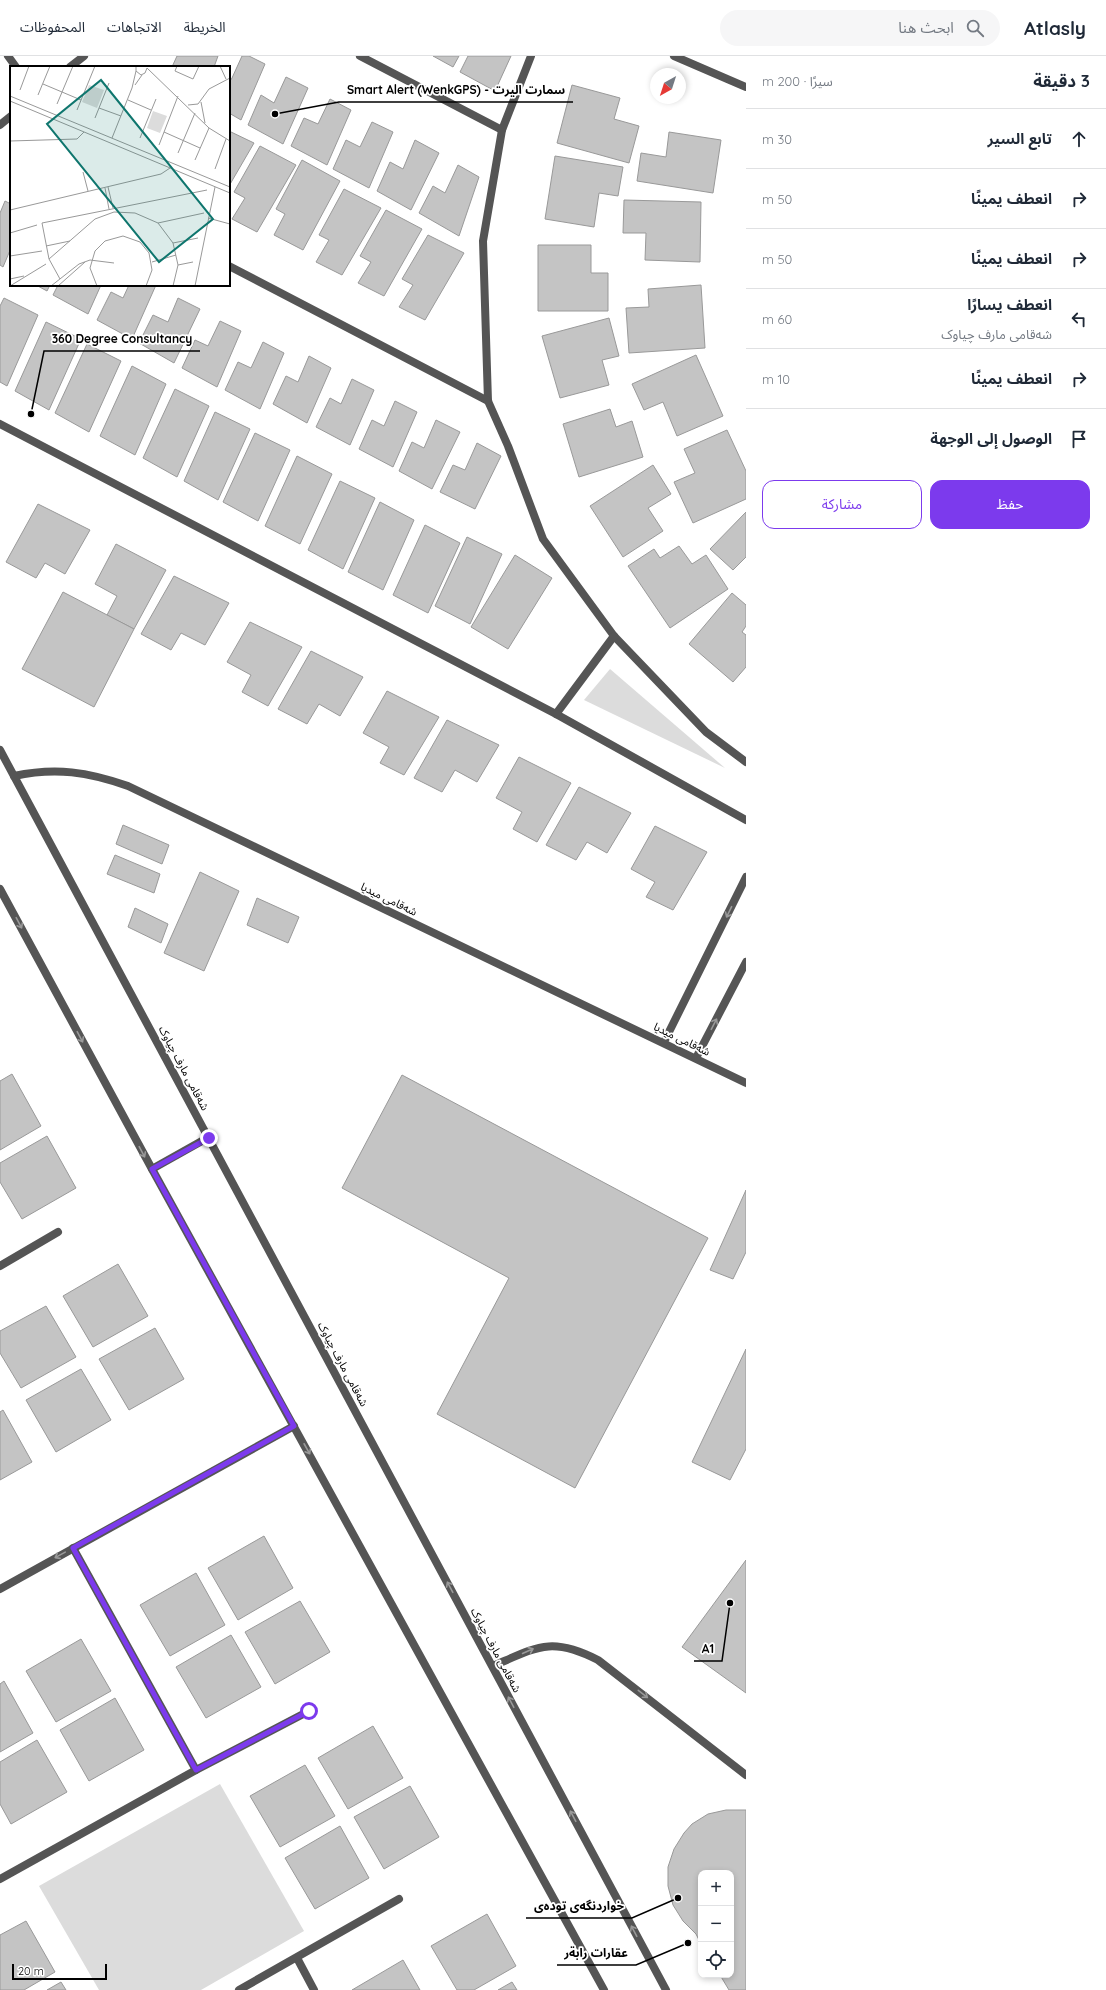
<!DOCTYPE html>
<html lang="ar">
<head>
<meta charset="utf-8">
<style>
	body { margin:0; font-family:Quicksand,"Noto Sans Arabic",sans-serif; background:#f6f6f7; color:#1f2937; direction:rtl }
	.controls { position:absolute; right:12px; bottom:12px; display:grid; overflow:hidden; border-radius:8px; box-shadow:0 2px 6px #0003 }
	.controls button { width:36px; height:36px; display:grid; place-items:center; padding:0; border:0; border-bottom:1px solid #e0e1e3; background:#fff; color:#1f2937; font:20px sans-serif }
	.compass { position:absolute; left:650px; top:12px; width:36px; height:36px; border-radius:50%; background:#fff; box-shadow:0 2px 6px #0003; rotate:219deg }
	.scale { position:absolute; left:12px; bottom:10px; width:95px; box-sizing:border-box; padding-left:4px; border:2px solid #000; border-top:0; font-size:11px; line-height:14px; white-space:nowrap; color:#000; -webkit-text-stroke:3px #fff; paint-order:stroke }
	.stop { position:absolute; width:12px; height:12px; margin:-9px; border:3px solid #7c3aed; border-radius:50%; background:#fff }
	.stop.end { background:#7c3aed; border-color:#fff; box-shadow:0 1px 4px #0008 }
	.list { margin:0; padding:0; list-style:none }
	h2 { display:flex; justify-content:space-between; align-items:center; height:52px; margin:0; padding:0 16px; font-size:17px }
	h2 small { font-size:13px; font-weight:400; color:#747a83 }
	.list li { display:grid; grid-template-columns:26px 1fr auto; gap:12px; align-items:center; box-sizing:border-box; height:60px; padding:0 16px; border-top:1px solid #e0e1e3 }
	.list b { display:block; font-size:15px; white-space:nowrap }
	.list p { margin:0; font-size:13px; white-space:nowrap; color:#747a83 }
	.list em { font-size:13px; font-style:normal; color:#747a83 }
	.actions { display:flex; gap:8px; padding:12px 16px }
	.actions a { flex:1; padding:9px 0; border:1px solid #7c3aed; border-radius:12px; text-align:center; font-size:14px; color:#7c3aed }
	.actions .main { background:#7c3aed; color:#fff }
	.icon { flex:none; width:22px; height:22px; fill:none; stroke:currentColor; stroke-width:2; stroke-linecap:round; stroke-linejoin:round }
	.map { position:relative; flex:none; width:746px; height:1934px; overflow:hidden; direction:ltr }
	header { display:flex; align-items:center; gap:24px; box-sizing:border-box; height:56px; padding:0 20px; background:#fff; border-bottom:1px solid #e0e1e3 }
	header strong { font-size:19px }
	nav { display:flex; gap:22px; margin-inline-start:auto; font-size:14px }
	.search { width:280px; height:36px; background:#f6f6f7; display:flex; align-items:center; gap:10px; box-sizing:border-box; padding:0 14px; border-radius:22px; color:#747a83; font-size:15px }
	main { display:flex }
	aside { flex:1; background:#fff }
	.map>svg:first-child { display:block }
</style>
</head>
<body>
<header>
<strong>Atlasly</strong>
<div class="search"><svg class="icon" aria-label="search" viewBox="0 0 24 24"><circle cx="10" cy="10" r="6"/><path d="M15 15l6 6"/></svg>ابحث هنا</div>
<nav><a>الخريطة</a><a>الاتجاهات</a><a>المحفوظات</a></nav>
</header>
<main>
<aside>
<h2>3 دقيقة<small>سيرًا · 200 m</small></h2>
<ul class="list">
<li><svg class="icon" aria-label="ahead" viewBox="0 0 24 24"><path d="M12 20V5M6 11l6-6 6 6"/></svg><div><b>تابع السير</b></div><em>30 m</em></li>
<li><svg class="icon" aria-label="right" viewBox="0 0 24 24"><path d="M7 20v-9h11M14 6l5 5-5 5"/></svg><div><b>انعطف يمينًا</b></div><em>50 m</em></li>
<li><svg class="icon" aria-label="right" viewBox="0 0 24 24"><path d="M7 20v-9h11M14 6l5 5-5 5"/></svg><div><b>انعطف يمينًا</b></div><em>50 m</em></li>
<li><svg class="icon" aria-label="left" viewBox="0 0 24 24"><path d="M17 20v-9H6M10 6l-5 5 5 5"/></svg><div><b>انعطف يسارًا</b><p>شەقامی مارف چیاوک</p></div><em>60 m</em></li>
<li><svg class="icon" aria-label="right" viewBox="0 0 24 24"><path d="M7 20v-9h11M14 6l5 5-5 5"/></svg><div><b>انعطف يمينًا</b></div><em>10 m</em></li>
<li><svg class="icon" aria-label="arrive" viewBox="0 0 24 24"><path d="M6 21V4h12l-3 4 3 4H6"/></svg><div><b>الوصول إلى الوجهة</b></div></li>
</ul>
<div class="actions"><a class="main">حفظ</a><a>مشاركة</a></div>
</aside>
<div class="map">
<svg width="746" height="1934" viewBox="0 0 746 1934">
	<rect width="100%" height="100%" fill="#fff"/>
	<!-- green -->
	<g fill="#dcdcdc">
		<polygon points="610,613 725,712 584,644"/>
		<polygon points="220,1728 304,1875 201,1934 99,1934 39,1830"/>
	</g>
	<!-- building -->
	<g fill="#c4c4c4" stroke="#999">
		<polygon points="177,0 218,0 214,11 172,11"/>
		<polygon points="242,0 249,0 265,8 241,64 229,57 229,24 230,25 232,22"/>
		<polygon points="433,0 459,0 453,11"/>
		<polygon points="468,0 511,0 495,35 460,16"/>
		<polygon points="286,21 308,32 283,88 248,69 261,39 274,47"/>
		<polygon points="572,29 620,42 614,63 639,70 629,107 557,87"/>
		<polygon points="330,43 351,54 327,109 291,90 304,62 318,68"/>
		<polygon points="372,66 393,76 369,132 333,113 346,84 360,91"/>
		<polygon points="229,75 254,87 229,130"/>
		<polygon points="669,76 721,84 713,137 637,125 641,97 666,101"/>
		<polygon points="415,84 439,97 411,154 377,135 390,106 403,113"/>
		<polygon points="260,90 296,109 257,176 232,163 245,142 234,136"/>
		<polygon points="555,100 623,111 618,140 599,137 594,171 545,163"/>
		<polygon points="302,104 340,125 303,194 274,179 285,158 276,153"/>
		<polygon points="458,109 479,121 459,180 419,157 433,130 445,137"/>
		<polygon points="344,133 381,152 342,219 316,206 329,184 319,179"/>
		<polygon points="624,144 701,146 700,206 645,204 646,177 623,177"/>
		<polygon points="5,145 11,148 11,192 3,211 0,209 0,157"/>
		<polygon points="386,154 422,173 384,240 358,227 371,206 360,200"/>
		<polygon points="428,179 464,197 425,264 399,251 413,229 402,223"/>
		<polygon points="538,189 591,189 591,217 608,217 608,255 538,255"/>
		<polygon points="36,229 50,229 47,235"/>
		<polygon points="58,229 101,229 88,258 53,239"/>
		<polygon points="129,229 156,229 132,283 97,264 111,236 123,242"/>
		<polygon points="701,229 705,292 629,297 626,252 649,251 648,233"/>
		<polygon points="4,242 38,259 7,330 0,326 0,250"/>
		<polygon points="178,242 200,253 174,307 139,287 153,259 168,266"/>
		<polygon points="609,262 619,300 602,304 609,329 560,342 542,280"/>
		<polygon points="220,265 241,275 217,331 182,312 195,284 208,290"/>
		<polygon points="46,266 81,283 49,354 15,335"/>
		<polygon points="263,286 284,297 260,353 225,334 238,306 251,312"/>
		<polygon points="87,288 121,305 89,376 55,357"/>
		<polygon points="696,299 723,360 677,380 663,346 644,354 632,328"/>
		<polygon points="309,300 331,312 307,367 273,348 286,320 298,326"/>
		<polygon points="132,310 166,328 135,399 100,380"/>
		<polygon points="352,323 374,334 350,389 316,371 330,342 341,348"/>
		<polygon points="175,333 209,350 177,421 143,402"/>
		<polygon points="395,345 417,356 393,411 359,393 372,364 384,370"/>
		<polygon points="610,353 616,371 632,365 643,401 579,421 563,368"/>
		<polygon points="215,356 250,373 218,444 184,425"/>
		<polygon points="436,364 460,376 432,433 399,415 412,386 424,392"/>
		<polygon points="727,374 746,415 746,443 693,467 674,426 695,417 684,393"/>
		<polygon points="255,377 290,394 258,465 223,446"/>
		<polygon points="477,387 501,400 475,453 440,436 453,409 465,414"/>
		<polygon points="297,400 332,418 300,488 265,470"/>
		<polygon points="653,409 671,438 648,452 663,475 623,501 590,450"/>
		<polygon points="340,425 375,442 343,513 308,494"/>
		<polygon points="380,446 414,464 383,534 348,516"/>
		<polygon points="38,448 90,474 65,518 45,507 36,522 6,506"/>
		<polygon points="746,456 746,501 733,514 710,493"/>
		<polygon points="425,469 460,487 428,557 393,539"/>
		<polygon points="467,481 502,498 470,568 435,550"/>
		<polygon points="116,488 166,514 134,573 107,559 117,540 95,528"/>
		<polygon points="679,490 692,508 706,499 728,533 670,572 628,510 654,493 660,502"/>
		<polygon points="515,499 552,522 508,593 471,571"/>
		<polygon points="174,520 229,547 205,589 181,577 171,594 141,578"/>
		<polygon points="63,536 134,573 94,651 22,613"/>
		<polygon points="732,537 746,549 746,570 742,576 746,579 746,611 733,626 689,588"/>
		<polygon points="250,566 302,591 268,650 242,636 251,619 227,606"/>
		<polygon points="311,595 363,621 340,660 319,648 307,668 278,653"/>
		<polygon points="387,635 439,661 404,719 380,707 389,691 363,677"/>
		<polygon points="447,664 499,689 477,726 455,714 442,736 414,722"/>
		<polygon points="519,701 571,727 537,786 513,773 522,756 496,742"/>
		<polygon points="579,731 631,757 607,797 587,786 576,804 546,789"/>
		<polygon points="123,769 169,789 162,808 116,788"/>
		<polygon points="655,770 707,796 673,854 646,841 655,826 631,813"/>
		<polygon points="115,799 160,818 154,837 107,818"/>
		<polygon points="200,816 239,835 204,915 164,897"/>
		<polygon points="257,842 299,861 288,887 247,869"/>
		<polygon points="135,852 168,868 161,887 128,871"/>
		<polygon points="12,1018 41,1070 0,1094 0,1025"/>
		<polygon points="402,1019 708,1182 575,1432 437,1358 509,1222 342,1132"/>
		<polygon points="47,1080 76,1132 22,1163 0,1126 0,1107"/>
		<polygon points="746,1134 746,1196 733,1223 710,1214"/>
		<polygon points="118,1208 148,1260 93,1291 63,1240"/>
		<polygon points="46,1250 76,1301 21,1332 0,1297 0,1275"/>
		<polygon points="155,1272 184,1323 129,1354 99,1303"/>
		<polygon points="746,1293 746,1393 730,1424 692,1406"/>
		<polygon points="81,1313 111,1364 56,1396 26,1344"/>
		<polygon points="3,1354 32,1406 0,1424 0,1356"/>
		<polygon points="264,1480 293,1532 238,1564 208,1512"/>
		<polygon points="746,1504 746,1637 682,1591"/>
		<polygon points="196,1517 225,1569 170,1600 140,1549"/>
		<polygon points="300,1545 330,1596 275,1628 245,1576"/>
		<polygon points="231,1579 261,1631 206,1662 176,1611"/>
		<polygon points="81,1583 111,1635 56,1666 26,1615"/>
		<polygon points="4,1625 33,1677 0,1696 0,1628"/>
		<polygon points="115,1642 144,1694 89,1725 60,1674"/>
		<polygon points="373,1670 403,1722 348,1753 318,1702"/>
		<polygon points="37,1684 67,1736 11,1768 0,1748 0,1706"/>
		<polygon points="305,1709 335,1760 280,1791 250,1740"/>
		<polygon points="410,1730 439,1781 384,1813 354,1761"/>
		<polygon points="726,1754 746,1754 746,1934 729,1934 720,1919 731,1919 731,1817 701,1817 701,1888 696,1878 683,1865 673,1849 668,1830 668,1811 674,1793 684,1777 692,1768 708,1758"/>
		<polygon points="340,1770 369,1822 315,1853 285,1802"/>
		<polygon points="487,1858 516,1910 474,1934 457,1934 431,1890"/>
		<polygon points="26,1865 55,1916 24,1934 0,1934 0,1879"/>
		<polygon points="403,1904 420,1934 352,1934"/>
		<polygon points="61,1926 66,1934 47,1934"/>
		<polygon points="512,1926 517,1934 498,1934"/>
	</g>
	<g fill="none" stroke-linecap="round" stroke-linejoin="round">
		<!-- minor -->
		<g stroke="#555" stroke-width="8">
			<polyline points="8,0 16,11"/>
			<polyline points="360,0 502,74"/>
			<polyline points="531,0 502,74 483,185 488,345 508,390 543,483 614,580 706,676 746,706"/>
			<polyline points="674,0 746,31"/>
			<polyline points="70,11 84,0"/>
			<polyline points="0,69 11,60"/>
			<polyline points="229,210 488,345"/>
			<polyline points="0,368 556,658 746,764"/>
			<polyline points="556,658 614,580"/>
			<path d="M14,720c42,-9 74,-4 114,10l618,297"/>
			<polyline points="664,986 746,821"/>
			<polyline points="696,1002 746,906"/>
			<polyline points="0,1210 58,1176"/>
			<polyline points="73,1492 196,1714"/>
			<polyline points="0,1533 294,1370"/>
			<path d="M493,1610c44,-19 58,-30 105,-6l148,115"/>
			<polyline points="0,1823 196,1714 309,1655"/>
			<polyline points="297,1902 314,1934"/>
			<polyline points="239,1934 399,1843"/>
		</g>
		<!-- tertiary -->
		<g stroke="#555" stroke-width="8">
			<polyline points="0,694 666,1934"/>
			<polyline points="0,833 152,1113 604,1934"/>
			<polyline points="152,1113 209,1081"/>
		</g>
	</g>
	<!-- one-way arrows -->
	<defs><path id="oneway-shaft" d="M-6 0H5M1.5-3L5.5 0L1.5 3" fill="none" stroke-width="1.6" stroke-linecap="round" stroke-linejoin="round"/></defs>
	<g stroke="#999">
		<use href="#oneway-shaft" transform="translate(729 856) rotate(116)"/>
		<use href="#oneway-shaft" transform="translate(19 867) rotate(62)"/>
		<use href="#oneway-shaft" transform="translate(714 968) rotate(-63)"/>
		<use href="#oneway-shaft" transform="translate(80 981) rotate(62)"/>
		<use href="#oneway-shaft" transform="translate(142 1096) rotate(62)"/>
		<use href="#oneway-shaft" transform="translate(307 1393) rotate(61)"/>
		<use href="#oneway-shaft" transform="translate(60 1499) rotate(151)"/>
		<use href="#oneway-shaft" transform="translate(450 1531) rotate(-118)"/>
		<use href="#oneway-shaft" transform="translate(528 1595) rotate(-24)"/>
		<use href="#oneway-shaft" transform="translate(643 1638) rotate(38)"/>
		<use href="#oneway-shaft" transform="translate(511 1646) rotate(-118)"/>
		<use href="#oneway-shaft" transform="translate(573 1760) rotate(-118)"/>
		<use href="#oneway-shaft" transform="translate(634 1875) rotate(-118)"/>
	</g>
	<g fill="none" stroke-linecap="round" stroke-linejoin="round">
		<!-- route -->
		<polyline stroke="#7c3aed" stroke-width="5" points="209,1082 152,1113 294,1370 73,1492 196,1714 309,1655"/>
	</g>
	<g text-anchor="middle" stroke-width="3.5" stroke-linejoin="round" paint-order="stroke">
		<!-- street labels -->
		<g font-size="11" fill="#000" stroke="#fff">
			<text transform="translate(389 843) rotate(26)" y="4">شەقامی میدیا</text>
			<text transform="translate(682 983) rotate(26)" y="4">شەقامی میدیا</text>
			<text transform="translate(184 1012) rotate(62)" y="4">شەقامی مارف چیاوک</text>
			<text transform="translate(343 1308) rotate(62)" y="4">شەقامی مارف چیاوک</text>
			<text transform="translate(496 1594) rotate(62)" y="4">شەقامی مارف چیاوک</text>
		</g>
	</g>
	<!-- overview -->
	<g transform="translate(10 10)">
		<rect width="220" height="220" fill="#fff"/>
		<path d="M79,19l15,5 -7,18 -15,-6zM143,45l14,5 -7,17 -13,-5z" fill="#dcdcdc"/>
		<path fill="none" stroke="#999" stroke-width="1" d="M126,0v5l5,4 4,-2 2,-5M167,0l-2,5 18,8 6,-13M210,0l6,13M137,2l62,60 21,13M33,18l38,16M125,19l7,-10M10,24l9,-24M28,29l12,-29M0,30l220,91M118,34l23,10M0,35l220,92M191,36l4,21M47,38l16,-38M178,39l10,-1 11,-15 21,-11M89,42l22,8M67,44l18,-44M85,52l14,-35M154,66l36,16M102,72l20,-50 4,-17M130,72l16,-39M0,75l67,-2 7,-7M149,79l19,-49M168,87l17,-40M185,94l14,-32M205,103l11,-30M73,106l5,19M98,121l5,21M95,122l4,21M0,144l151,-36 9,-6M198,152l22,6M148,157l46,-10M0,167l27,-8M163,177l25,-5M36,180l24,-5M0,190l32,-5M39,193l46,-40 19,-7 21,1 23,10 15,20 5,22 -5,21M142,196l24,-7M168,199l15,-3M0,213l14,-3M50,213l-11,-20 -7,-36 165,-33M0,220l36,-22M41,220l28,-22 11,-4 24,3M48,220l27,-24M87,220l-7,-18 5,-17 10,-10 18,-5 17,6 9,11 3,17 -6,16M185,220l20,-99"/>
		<path fill="#0f766e" fill-opacity="0.15" stroke="#0f766e" stroke-width="2" d="M91,14l112,139 -54,43 -112,-138z"/>
		<rect width="220" height="220" fill="none" stroke="#000" stroke-width="2"/>
	</g>
	<!-- callouts -->
	<path fill="none" stroke="#000" stroke-width="1.5" d="M275 58L339 46H573M31 358L44 295H200M730 1547L722 1605H694M678 1842L632 1862H526M688 1887L636 1909H557"/>
	<g fill="#000" stroke="#fff" stroke-width="1.5">
		<circle cx="275" cy="58" r="4"/>
		<circle cx="31" cy="358" r="4"/>
		<circle cx="730" cy="1547" r="4"/>
		<circle cx="678" cy="1842" r="4"/>
		<circle cx="688" cy="1887" r="4"/>
	</g>
	<g font-size="12" text-anchor="middle" font-weight="bold" fill="#000" stroke="#fff" stroke-width="3.5" stroke-linejoin="round" paint-order="stroke">
		<text x="456" y="38">Smart Alert (WenkGPS) - سمارت اليرت</text>
		<text x="122" y="287">360 Degree Consultancy</text>
		<text x="708" y="1597">A1</text>
		<text x="579" y="1854">خواردنگەی تودەی</text>
		<text x="596" y="1901">عقارات رابةر</text>
	</g>
</svg>
<div class="controls">
<button>+</button>
<button>−</button>
<button><svg class="icon" aria-label="locate" viewBox="0 0 24 24"><circle cx="12" cy="12" r="6"/><path d="M12 2v4M12 18v4M2 12h4M18 12h4"/></svg></button>
</div>
<svg class="compass" viewBox="-18 -18 36 36"><path d="M0-13l5 13h-10z" fill="#e53935"/><path d="M0 13l5-13h-10z" fill="#747a83"/></svg>
<div class="scale">20 m</div>
<div class="stop" style="left:309px;top:1655px"></div>
<div class="stop end" style="left:209px;top:1082px"></div>
</div>
</main>
</body>
</html>
